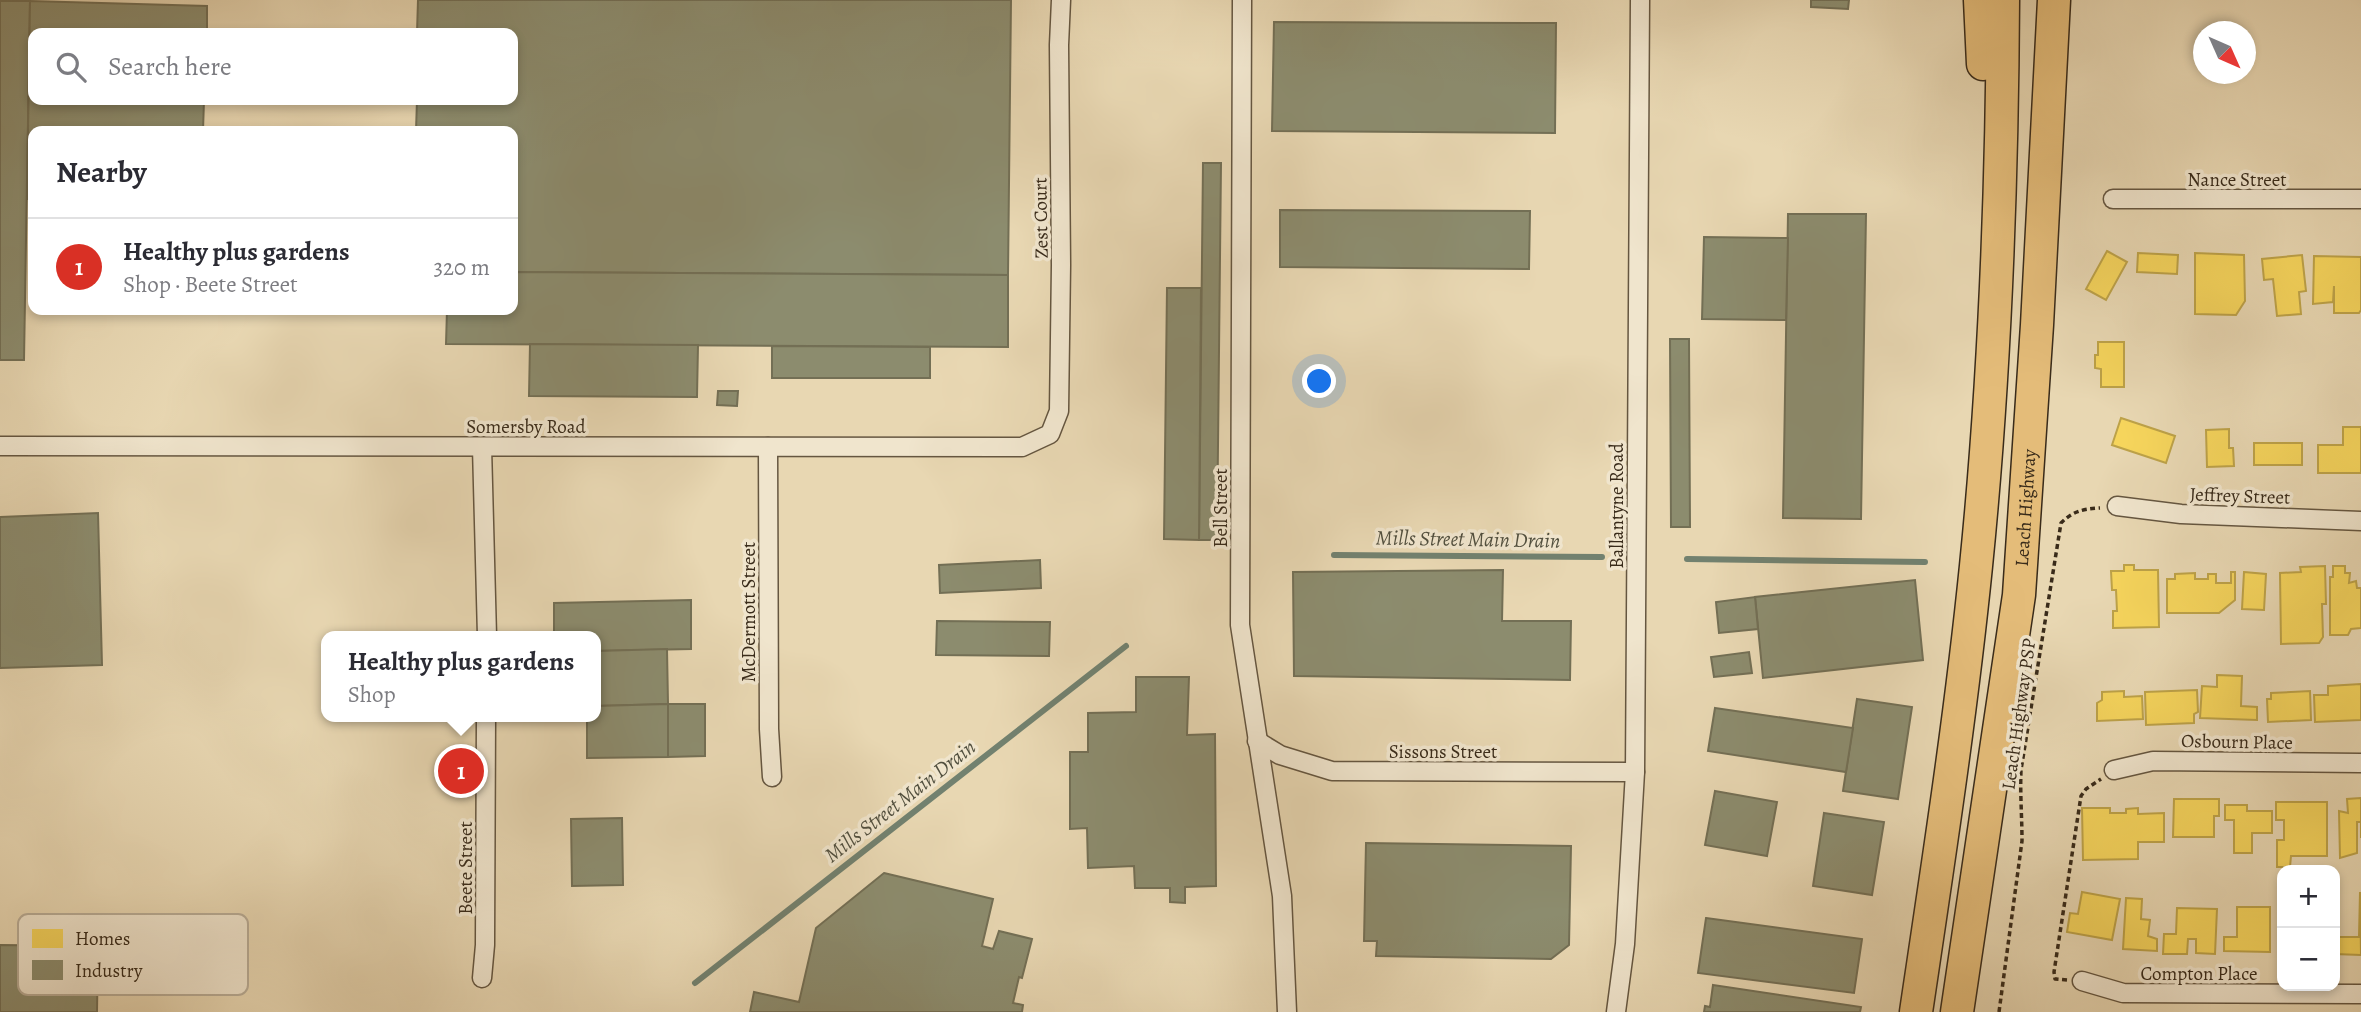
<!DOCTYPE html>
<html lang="en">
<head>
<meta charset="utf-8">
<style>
	body { margin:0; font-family:Alegreya,serif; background:#f2f2f3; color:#2b2b33 }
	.controls { position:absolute; right:21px; bottom:21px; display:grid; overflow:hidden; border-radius:14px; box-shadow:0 4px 10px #0003 }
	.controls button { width:63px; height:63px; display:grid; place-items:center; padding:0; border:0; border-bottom:2px solid #e1e1e2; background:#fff; color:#2b2b33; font:35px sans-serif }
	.compass { position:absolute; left:2193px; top:21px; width:63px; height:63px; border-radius:50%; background:#fff; box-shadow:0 4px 10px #0003; rotate:135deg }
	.you { position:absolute; left:1320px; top:382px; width:24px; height:24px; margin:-18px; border:5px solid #fff; border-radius:50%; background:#1a73e8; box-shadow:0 0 0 10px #1a73e833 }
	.badge { display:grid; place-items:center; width:46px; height:46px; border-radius:50%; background:#d93025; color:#fff; font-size:23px; font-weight:700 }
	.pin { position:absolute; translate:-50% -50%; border:4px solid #fff; box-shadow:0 2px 7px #0006 }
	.popup { position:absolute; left:321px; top:631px; width:280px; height:91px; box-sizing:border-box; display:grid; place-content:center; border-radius:14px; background:#fff; filter:drop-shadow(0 2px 5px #0005); font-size:23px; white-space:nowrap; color:#7c7c81 }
	.popup b { font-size:26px; color:#2b2b33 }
	.popup::after { content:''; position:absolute; left:50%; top:100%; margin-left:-14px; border:14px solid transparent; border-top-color:#fff }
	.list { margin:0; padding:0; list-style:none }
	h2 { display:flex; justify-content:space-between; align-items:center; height:91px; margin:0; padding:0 28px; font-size:30px }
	h2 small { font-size:23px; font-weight:400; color:#7c7c81 }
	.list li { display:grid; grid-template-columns:46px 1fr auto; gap:21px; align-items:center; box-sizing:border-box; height:98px; padding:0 28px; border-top:2px solid #e1e1e2 }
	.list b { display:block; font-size:26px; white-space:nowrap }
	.list p { margin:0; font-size:23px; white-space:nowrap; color:#7c7c81 }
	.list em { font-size:23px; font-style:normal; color:#7c7c81 }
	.icon { flex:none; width:38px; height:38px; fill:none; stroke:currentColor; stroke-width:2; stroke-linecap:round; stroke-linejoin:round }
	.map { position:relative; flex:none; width:2361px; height:1012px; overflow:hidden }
	.search { position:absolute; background:#fff; box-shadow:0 4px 10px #0003; left:28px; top:28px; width:490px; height:77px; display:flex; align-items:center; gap:18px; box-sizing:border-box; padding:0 24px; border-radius:14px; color:#7c7c81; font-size:26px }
	.panel { position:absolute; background:#fff; box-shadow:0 4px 10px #0003; left:28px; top:126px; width:490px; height:189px; border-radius:14px }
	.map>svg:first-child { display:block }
</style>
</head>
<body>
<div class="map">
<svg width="2361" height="1012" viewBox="0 0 2361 1012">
	<rect width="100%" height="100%" fill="#e8d7b2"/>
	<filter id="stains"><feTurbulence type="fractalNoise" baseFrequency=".00286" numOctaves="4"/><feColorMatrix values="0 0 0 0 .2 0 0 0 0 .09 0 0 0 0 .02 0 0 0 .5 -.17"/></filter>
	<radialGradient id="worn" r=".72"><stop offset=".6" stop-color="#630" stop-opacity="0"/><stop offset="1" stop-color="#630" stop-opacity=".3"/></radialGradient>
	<!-- homes -->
	<g fill="#f6d55c" stroke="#bda248" stroke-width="2">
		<polygon points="2107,251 2127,262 2106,300 2086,289"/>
		<polygon points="2138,253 2178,255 2177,274 2137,272"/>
		<polygon points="2195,253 2244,255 2245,301 2236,315 2195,314"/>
		<polygon points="2302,255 2306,291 2299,292 2301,314 2277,316 2273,279 2264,280 2262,259"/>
		<polygon points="2314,256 2361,257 2361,310 2359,313 2334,313 2334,286 2333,302 2313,304"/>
		<polygon points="2098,342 2124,342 2124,387 2101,387 2101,369 2095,368 2095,355 2098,355"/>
		<polygon points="2121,418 2175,436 2166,463 2112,445"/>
		<polygon points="2343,427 2361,427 2361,473 2318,473 2318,445 2343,445"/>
		<polygon points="2229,429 2229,448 2233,448 2234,466 2207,467 2206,430"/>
		<rect x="2254" y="443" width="48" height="22"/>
		<polygon points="2124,565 2134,565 2134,570 2158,570 2159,627 2113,628 2113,611 2117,611 2116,590 2112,590 2111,571 2124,571"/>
		<polygon points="2325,566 2326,604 2322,604 2323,637 2319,643 2281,644 2280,573 2301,572 2300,567"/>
		<polygon points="2333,566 2345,566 2345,573 2350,573 2349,583 2356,581 2357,588 2361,588 2361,628 2351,629 2348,635 2330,635 2330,577 2333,577"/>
		<polygon points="2231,572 2235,572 2235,600 2219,613 2167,613 2167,579 2175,579 2175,574 2195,573 2195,579 2208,579 2208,574 2216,574 2216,583 2231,583"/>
		<polygon points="2244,572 2266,574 2264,610 2242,609"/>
		<polygon points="2217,675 2242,676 2241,706 2257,707 2257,720 2200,718 2202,686 2217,687"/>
		<polygon points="2361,684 2361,720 2315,722 2314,695 2328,695 2328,686"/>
		<polygon points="2197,690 2198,712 2194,714 2194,723 2146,725 2145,692"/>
		<polygon points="2124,691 2124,697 2142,696 2143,719 2097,721 2097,703 2102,700 2102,692"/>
		<polygon points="2310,691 2311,720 2268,722 2267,699 2271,699 2271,693"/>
		<polygon points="2361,798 2361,838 2361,822 2357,822 2357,853 2340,858 2339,811 2348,813 2347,799"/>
		<polygon points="2174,799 2219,799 2219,816 2214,816 2214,837 2173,837"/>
		<polygon points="2276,802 2327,802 2327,856 2291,856 2290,867 2277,867 2277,840 2284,840 2284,820 2276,820"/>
		<polygon points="2225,805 2247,805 2247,811 2272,811 2272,833 2252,833 2252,853 2234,853 2234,820 2225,820"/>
		<polygon points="2082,808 2110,808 2110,813 2126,813 2126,809 2138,808 2138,814 2164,813 2164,842 2138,842 2138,859 2083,860"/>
		<polygon points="2082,892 2120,899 2112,940 2067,932 2070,913 2078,914"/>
		<polygon points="2360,892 2361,955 2335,954 2335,937 2359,937"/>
		<polygon points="2126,898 2142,899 2141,919 2150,920 2148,936 2157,939 2157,951 2123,949"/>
		<polygon points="2280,899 2282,899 2282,946 2281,946"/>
		<polygon points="2237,907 2270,907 2270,952 2224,951 2224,937 2237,937"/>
		<polygon points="2177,908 2217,909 2215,954 2196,953 2196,939 2188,939 2187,954 2163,954 2164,934 2176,934"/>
	</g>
	<!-- industry -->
	<g fill="#8c8c6e" stroke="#736f55" stroke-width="2">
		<polygon points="418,0 1011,0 1008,275 513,272 513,131 416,131 417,100 513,100 513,33 417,33"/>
		<polygon points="1811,0 1849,0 1848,9 1811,7"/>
		<polygon points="0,1 30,1 24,360 0,360"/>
		<polygon points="30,1 207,6 207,33 33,33 33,100 204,100 203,131 33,131 33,199 27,199"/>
		<polygon points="1274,22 1556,23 1555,133 1272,131"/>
		<polygon points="1203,163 1221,163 1217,540 1199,540"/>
		<polygon points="1280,210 1530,211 1529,269 1280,267"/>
		<polygon points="1788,214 1866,214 1861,519 1783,518"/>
		<polygon points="1704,237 1788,238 1786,320 1702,319"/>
		<polygon points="513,272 1008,275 1008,347 446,344 447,310 513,310"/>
		<polygon points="1167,288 1201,288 1199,540 1164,539"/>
		<polygon points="1670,339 1689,339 1690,527 1671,527"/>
		<polygon points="530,344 698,345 697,397 529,396"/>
		<polygon points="772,346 930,347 930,378 772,378"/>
		<polygon points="718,391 738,391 737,406 717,405"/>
		<polygon points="98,513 102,665 0,668 0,517"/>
		<polygon points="1040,560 1041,588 940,593 939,565"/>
		<polygon points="1503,570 1502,621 1571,621 1570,680 1294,676 1293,572"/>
		<polygon points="1915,580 1923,660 1763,678 1755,597"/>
		<polygon points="1755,597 1758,629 1719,633 1716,602"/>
		<polygon points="691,600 691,649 596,651 596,636 554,636 554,603"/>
		<polygon points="937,621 1050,622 1049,656 936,655"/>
		<polygon points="667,649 668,704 596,706 596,651"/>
		<polygon points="1749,652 1752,673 1714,677 1711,657"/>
		<polygon points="1136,677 1189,677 1187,735 1215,734 1216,886 1185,887 1185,903 1170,902 1170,888 1135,888 1134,866 1088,868 1087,828 1070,829 1070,752 1088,752 1088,713 1136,712"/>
		<polygon points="1857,699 1912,707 1898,799 1843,791"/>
		<polygon points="668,704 705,704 705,756 668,757"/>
		<polygon points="668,704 668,757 587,758 587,717 596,717 596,706"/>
		<polygon points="1715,708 1853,728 1846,772 1708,751"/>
		<polygon points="1715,791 1777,802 1767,856 1705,845"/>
		<polygon points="1824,813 1884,822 1872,895 1813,886"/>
		<polygon points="622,818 623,885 572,886 571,819"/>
		<polygon points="1366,843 1571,846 1569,945 1551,959 1376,956 1377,941 1364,941"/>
		<polygon points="884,873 993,899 982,946 993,949 999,931 1032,939 1022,978 1019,977 1013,1003 1023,1005 1022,1012 750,1012 754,992 799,1002 816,928"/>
		<polygon points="1706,918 1862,939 1854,993 1698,973"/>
		<polygon points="0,945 98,946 97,1012 0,1012"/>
		<polygon points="1713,985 1861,1007 1860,1012 1704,1012 1705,1006 1710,1007"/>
	</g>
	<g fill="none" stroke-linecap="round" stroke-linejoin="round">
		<!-- stream -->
		<g stroke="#72816f" stroke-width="6">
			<polyline points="1334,555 1602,557"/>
			<polyline points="1687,559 1925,562"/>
			<polyline points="695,983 1126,646"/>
		</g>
		<!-- minor casing -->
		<g stroke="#655640" stroke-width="21">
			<g id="minor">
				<polyline points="1242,0 1240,625 1282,896 1287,1012"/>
				<polyline points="2113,199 2361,199"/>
				<polyline points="0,446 1022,447 1050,434 1059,411 1061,265 1059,45 1061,0"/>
				<polyline points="482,447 487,636"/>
				<polyline points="768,447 769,729 772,777"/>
				<polyline points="2117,506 2181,514 2361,521"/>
				<polyline points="1257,741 1280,755 1332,771 1635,772"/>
				<polyline points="2114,770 2153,761 2361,763"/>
				<polyline points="482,978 485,945 486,717"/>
				<polyline points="2082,981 2123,993 2361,994"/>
				<polyline points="1616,1012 1625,944 1635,772 1640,0"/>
			</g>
		</g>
		<!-- motorway casing -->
		<g stroke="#392b1a" stroke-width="35">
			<g id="motorway">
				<polyline points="1980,0 1983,64"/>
				<path d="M1916,1012c22,-148 45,-297 60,-446 19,-188 26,-377 27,-566"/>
				<path id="s1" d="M1957,1012l62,-417 18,-270 17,-325"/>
			</g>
		</g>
		<!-- path -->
		<g stroke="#392b1a" stroke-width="3.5" stroke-dasharray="5 3.5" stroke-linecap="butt">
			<polyline points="2067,980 2055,979 2054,972 2081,796 2086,789 2101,779"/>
			<path d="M1999,1012l23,-171c0,-24 -2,-47 -1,-71l40,-247c12,-12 22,-14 39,-15"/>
		</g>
		<!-- minor -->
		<use href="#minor" stroke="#f0e5cd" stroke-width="18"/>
		<!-- motorway -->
		<use href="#motorway" stroke="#e4bc79" stroke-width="32"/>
	</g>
	<g text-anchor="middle" stroke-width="7" stroke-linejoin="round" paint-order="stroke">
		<!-- street labels -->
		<g font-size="19" fill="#392b1a" stroke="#f0e5cd">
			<text x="2237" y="186">Nance Street</text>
			<text transform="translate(1040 218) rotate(-91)" y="7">Zest Court</text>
			<text x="526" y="433">Somersby Road</text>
			<text transform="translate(2240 495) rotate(2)" y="7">Jeffrey Street</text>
			<text transform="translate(1616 506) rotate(-90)" y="7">Ballantyne Road</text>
			<text transform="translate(1220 508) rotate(-90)" y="7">Bell Street</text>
			<text dy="7" stroke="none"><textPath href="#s1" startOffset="509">Leach Highway</textPath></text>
			<text transform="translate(748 612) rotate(-90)" y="7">McDermott Street</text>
			<text transform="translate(2018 714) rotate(-82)" y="7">Leach Highway PSP</text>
			<text transform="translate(2237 741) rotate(1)" y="7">Osbourn Place</text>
			<text x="1443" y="758">Sissons Street</text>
			<text transform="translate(465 868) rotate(-90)" y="7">Beete Street</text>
			<text x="2199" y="980">Compton Place</text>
		</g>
		<!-- water labels -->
		<g font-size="21" font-style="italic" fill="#514f3e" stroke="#f0e5cd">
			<text transform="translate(1468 539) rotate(1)" y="7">Mills Street Main Drain</text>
			<text transform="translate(900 801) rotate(-38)" y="7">Mills Street Main Drain</text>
		</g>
	</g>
	<!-- legend -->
	<rect x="18" y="914" width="230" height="81" rx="10" fill="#f0e5cd" stroke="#b9ad97" stroke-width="2"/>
	<rect x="32" y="929" width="31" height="19" fill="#f6d55c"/>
	<rect x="32" y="960" width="31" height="20" fill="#8c8c6e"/>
	<g font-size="19" fill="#392b1a">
		<text x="75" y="945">Homes</text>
		<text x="75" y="977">Industry</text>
	</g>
	<rect width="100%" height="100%" filter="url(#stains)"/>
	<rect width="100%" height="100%" fill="url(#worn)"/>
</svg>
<div class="controls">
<button>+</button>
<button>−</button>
</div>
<svg class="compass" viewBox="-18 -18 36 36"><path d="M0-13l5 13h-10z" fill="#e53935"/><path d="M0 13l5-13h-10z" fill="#7c7c81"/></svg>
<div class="you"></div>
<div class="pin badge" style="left:461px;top:771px">1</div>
<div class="popup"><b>Healthy plus gardens</b>Shop</div>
<div class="search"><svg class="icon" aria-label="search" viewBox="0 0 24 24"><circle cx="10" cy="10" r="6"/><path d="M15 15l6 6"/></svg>Search here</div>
<section class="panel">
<h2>Nearby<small></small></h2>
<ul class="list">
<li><span class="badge">1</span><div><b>Healthy plus gardens</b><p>Shop · Beete Street</p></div><em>320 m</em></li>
</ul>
</section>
</div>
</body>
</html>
